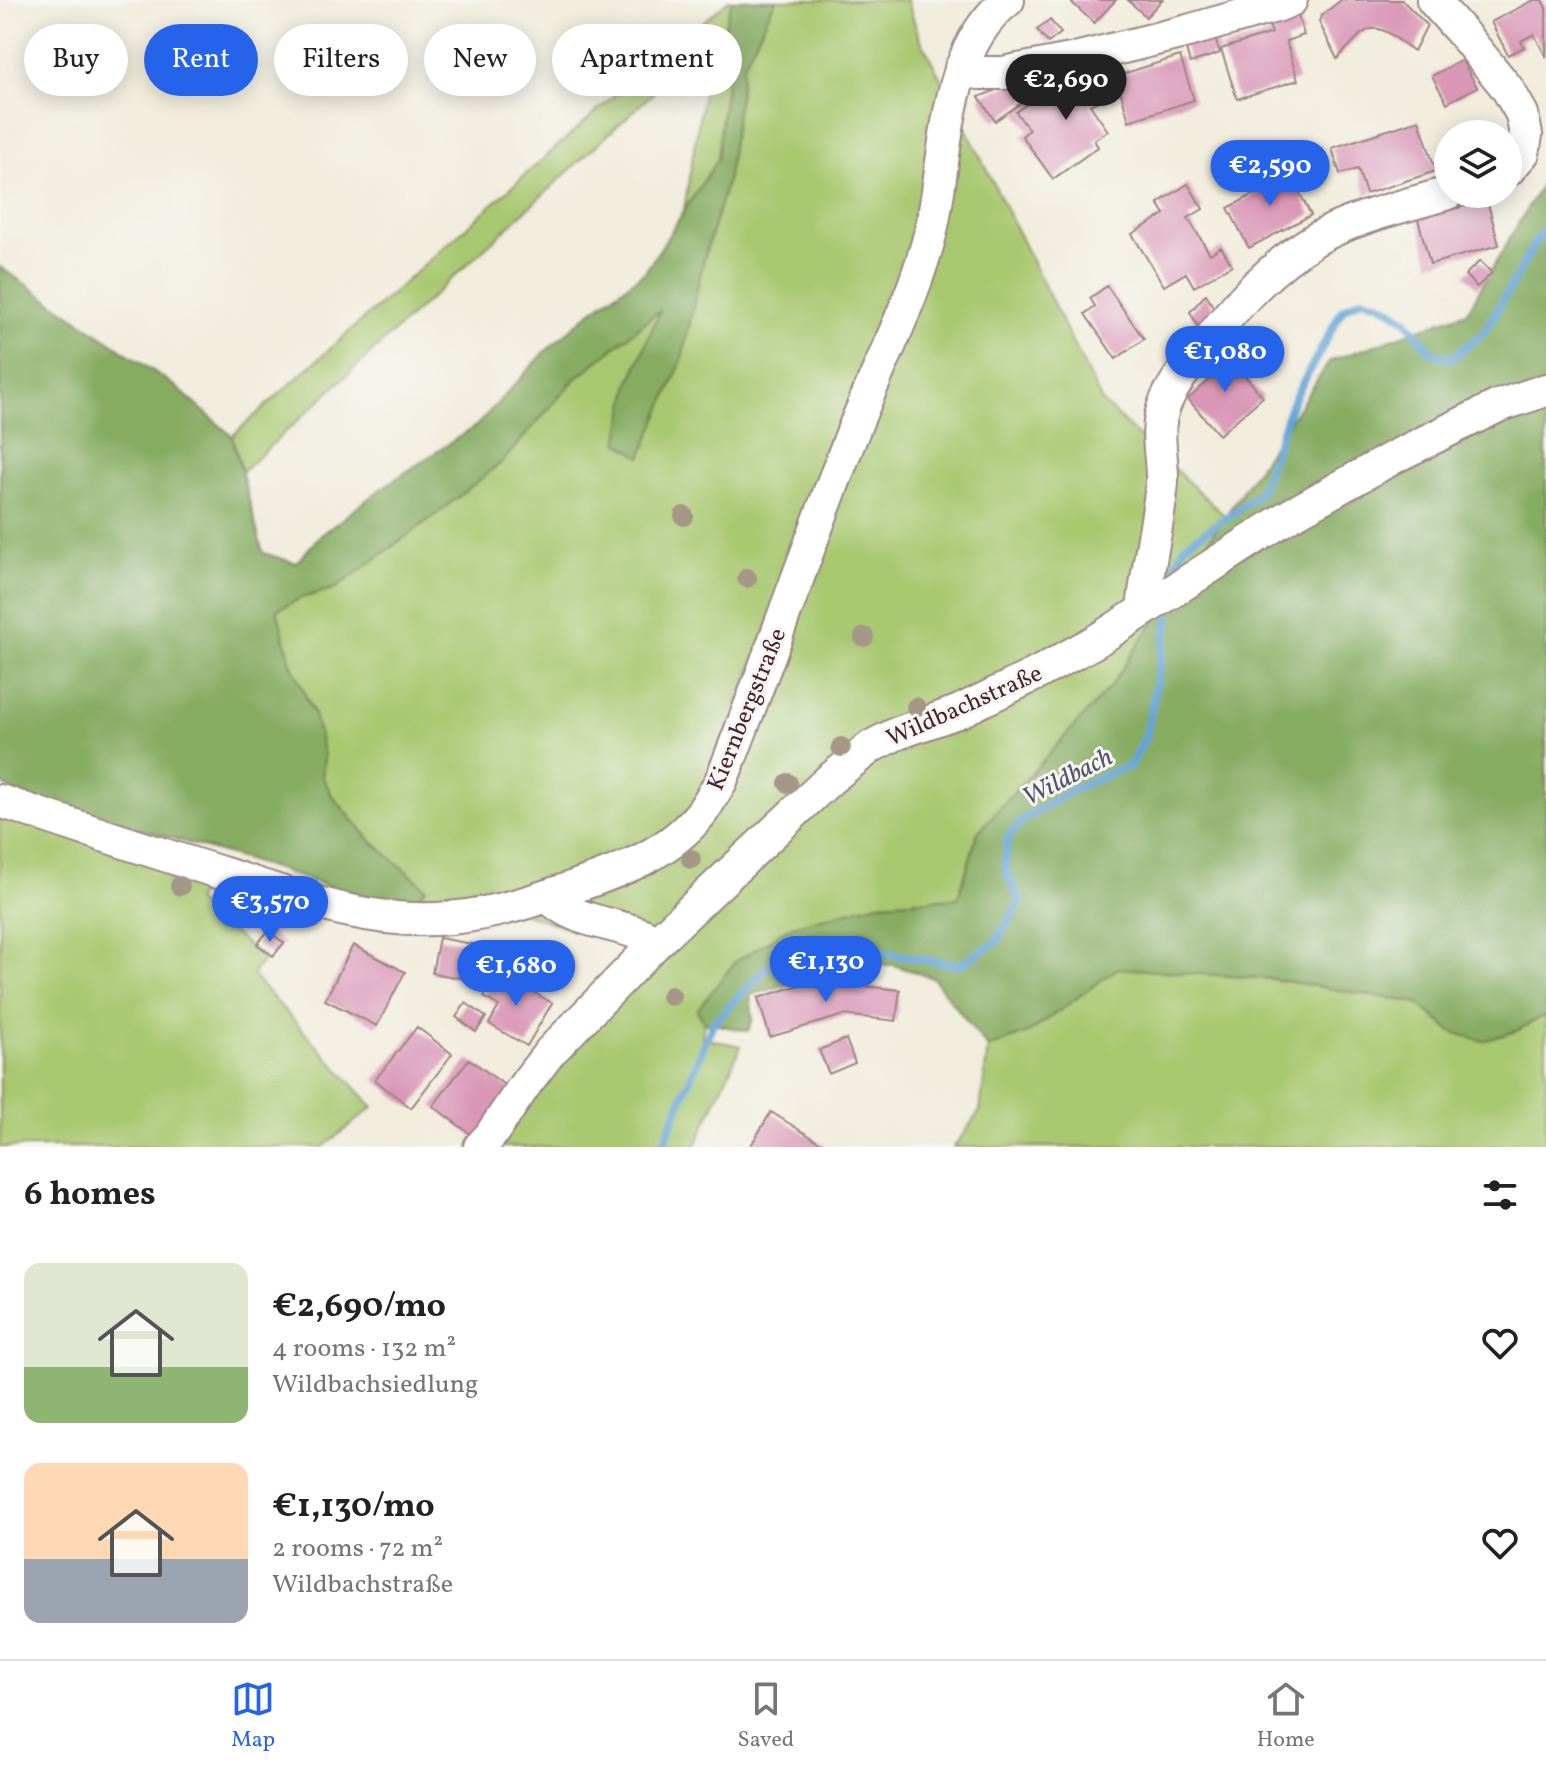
<!DOCTYPE html>
<html lang="en">
<head>
<meta charset="utf-8">
<style>
  :root { --surface:#fff; --page:#f2f2f2; --text:#222; --muted:#767676; --line:#e0e0e0; --accent:#2563eb }
  body { margin:0; font-family:Vollkorn,serif; background:var(--page); color:var(--text); height:100vh; display:flex; flex-direction:column; font-size:30px; white-space:nowrap }
  * { box-sizing:border-box; margin:0 }
  p { font-size:26px; color:var(--muted) }
  .icon { flex:none; width:44px; height:44px; fill:none; stroke:currentColor; stroke-width:2; stroke-linecap:round; stroke-linejoin:round }
  .map { position:relative; height:1147px; overflow:hidden }
  .side { display:flex; flex-direction:column; background:var(--surface); flex:1 }
  .side>* { flex:none }
  .banner { position:absolute; left:24px; top:24px; width:800px; height:72px; display:flex; gap:16px }
  .buttons { position:absolute; left:1434px; top:120px; display:grid; gap:16px }
  .buttons a { display:grid; place-items:center; width:88px; height:88px; border-radius:50%; background:var(--surface); box-shadow:0 4px 20px #0003; font-size:40px }
  .price { position:absolute; translate:-50% -68px; padding:0 18px; border-radius:28px; background:var(--accent); color:#fff; font-size:26px; line-height:52px; filter:drop-shadow(0 2px 4px #0008) }
  .price::after { content:''; position:absolute; left:50%; top:48px; width:24px; height:18px; margin-left:-12px; background:inherit; clip-path:polygon(0 0,100% 0,50% 100%) }
  .price.selected { background:#222; color:#fff }
  ul { padding:0; list-style:none }
  li { display:flex; align-items:center; gap:24px; height:200px; padding:0 24px }
  li span { display:grid; place-items:center; flex:none; width:224px; height:160px; border-radius:16px; color:#555 }
  li>.icon { margin-inline-start:auto }
  span .icon { width:96px; height:96px; fill:#fffc; stroke-width:1 }
  li b { font-size:34px }
  h2 { display:flex; justify-content:space-between; align-items:center; height:96px; padding:0 24px; font-size:34px }
  .tag { padding:0 28px; border-radius:36px; background:var(--surface); box-shadow:0 4px 20px #0003; font-size:28px; line-height:72px }
  .tag.selected { background:var(--accent); color:#fff }
  .tabs { display:flex; justify-content:space-around; align-items:center; height:112px; border-top:2px solid var(--line); background:var(--surface); font-size:22px; color:var(--muted) }
  .tabs a { display:grid; justify-items:center; gap:4px }
  .tabs .selected { color:var(--accent) }
  .map>svg:first-child { display:block }
</style>
</head>
<body>
<div class="map">
<svg width="1546" height="1147" viewBox="0 0 1546 1147">
  <rect width="100%" height="100%" fill="#f6f6f2"/>
  <filter id="ink" filterUnits="userSpaceOnUse"><feTurbulence type="fractalNoise" baseFrequency=".0125" numOctaves="2"/><feDisplacementMap in="SourceGraphic" scale="16" xChannelSelector="R" yChannelSelector="G"/><feConvolveMatrix kernelMatrix="1 2 1 2 8 2 1 2 1" color-interpolation-filters="sRGB"/></filter>
  <filter id="wash" filterUnits="userSpaceOnUse"><feTurbulence type="fractalNoise" baseFrequency=".006" numOctaves="4" result="noise"/><feDisplacementMap in="SourceGraphic" scale="32" xChannelSelector="R" yChannelSelector="G"/><feGaussianBlur stdDeviation="1.8" result="paint"/><feColorMatrix in="noise" values="0 0 0 0 0 0 0 0 0 0 0 0 0 0 0 0 0 1.4 0 .05"/><feComposite in="paint" operator="in"/></filter>
  <g filter="url(#wash)">
    <rect width="100%" height="100%" fill="#f1ecdb"/>
    <path fill="#a8c870" stroke="#79744e" stroke-width="2" d="M729 0H732L722 35 727 73 717 161 684 210 705 83 696 68 678 70 242 472 232 436 614 96Z
      M776 0H907L919 36 946 89 919 224 896 295 703 793 664 837 509 894 452 903 415 902 426 888 370 840 332 796 322 776 324 756 314 714 291 663 277 610 301 598 336 588 502 462 574 380 662 308 630 382 681 363 703 262 728 177 743 66Z
      M961 118 1102 402 1225 516 1110 687 978 832 958 898 878 903 697 1010 704 1022 702 1038 741 1046 695 1147H491L547 1069 656 955 525 914 693 832Z
      M0 813 209 881 195 901 264 959 252 975 373 1107 323 1147H0Z
      M1118 968 1273 979 1418 1003 1452 1032 1516 1031 1546 1015V1147H954L980 1111 988 1048 1030 1032Z"/>
    <path fill="#86ac62" stroke="#686646" stroke-width="2" d="M732 0H776L743 66 728 177 703 262 681 363 641 457 618 442 630 382 660 310 574 380 502 462 442 510 336 588 301 598 277 610 291 663 314 714 324 756 322 776 332 796 370 840 426 888 415 902 377 899 332 888 277 869 103 818 57 808 11 790 0 782V267L175 386 232 436 263 553 296 563 319 537 382 488 477 425 546 351 588 314 645 272 717 160 727 73 722 35Z
      M1546 176V1015L1516 1031 1484 1041 1452 1032 1418 1003 1273 979 1118 968 1030 1032 988 1048 933 978 894 965H857L750 995 753 1019 748 1031 704 1022 697 1010 735 962 792 926 878 903 958 898 978 832 1110 687 1330 361 1467 312Z"/>
    <g fill="none" stroke-linecap="round" stroke-linejoin="round">
      <path stroke="#65a4d8" stroke-width="8" d="M1170 580 1185 545 1245 505 1260 492 1291 405 1342 310 1362 299 1381 304 1405 319 1431 352 1450 359 1484 333 1546 225
        M662 1147 713 1023 767 967 882 953 960 965 996 942 1020 902 1005 868 1007 839 1023 820 1076 788 1131 765 1146 736 1169 618"/>
    </g>
    <g id="blocks">
      <path fill="#d996b6" d="M1069 0H1116L1094 23Z
        M1128 0H1162L1146 17Z
        M1341 0H1402L1427 25 1414 51 1387 32 1379 29H1370L1361 34 1337 59 1319 22 1321 16Z
        M1534 0H1542L1546 8V57L1534 34 1521 41 1524 47 1508 55 1491 22Z
        M1297 13 1304 35 1286 41 1298 80 1237 99 1221 49 1272 33 1268 23Z
        M1050 20 1061 33 1048 43 1037 30Z
        M1213 33 1220 53 1190 63 1184 43Z
        M1180 56 1194 100 1129 121 1116 76Z
        M1462 60 1477 87 1447 103 1432 76Z
        M1101 68 1114 93 1090 105 1108 131 1094 140 1098 147 1053 179 1022 136 1029 130 1016 112 1053 85 1057 90Z
        M1015 82 1027 99 995 121 979 97Z
        M1419 120 1436 171 1366 194 1358 169 1340 174 1332 148Z
        M1285 164 1311 215 1249 248 1228 208 1268 187 1263 176Z
        M1188 184 1203 209 1188 218 1210 254 1221 247 1232 265 1194 287 1186 273 1164 286 1132 234 1165 214 1158 203Z
        M1487 200 1499 245 1430 264 1418 219Z
        M1480 261 1492 273 1477 287 1465 275Z
        M1107 286 1144 339 1116 359 1085 314 1095 306 1090 298Z
        M1206 294 1217 314 1201 332 1190 312Z
        M1228 347 1238 359 1234 363 1263 397 1219 435 1188 399 1217 373 1209 363Z
        M268 931 284 943 273 956 257 944Z
        M439 938 472 944 466 979 432 973Z
        M353 945 405 972 377 1026 325 1000Z
        M498 971 552 1003 527 1046 489 1024 499 1006 484 997Z
        M840 973 844 984 900 990 896 1021 844 1015 770 1037 758 998Z
        M466 1003 486 1017 476 1032 456 1017Z
        M417 1027 452 1054 411 1108 375 1080Z
        M846 1039 855 1063 829 1074 819 1050Z
        M469 1059 514 1092 478 1140 433 1106Z
        M771 1112 827 1147H750Z"/>
    </g>
  </g>
  <g filter="url(#ink)">
    <use href="#blocks" fill-opacity="0" stroke="#9e8683" stroke-width="2"/>
    <g fill="none" stroke-linecap="round" stroke-linejoin="round">
      <defs>
        <path id="minor" d="M1433 0 1464 35 1507 88 1522 114 1526 135 1523 153 1508 170
          M961 68 979 73H1003L1071 60 1188 31 1279 5 1291 0
          M1143 610C1147 567 1158 526 1162 483 1163 461 1156 438 1161 416 1167 389 1189 365 1206 344 1237 303 1271 266 1316 239 1354 217 1405 206 1448 193
          M0 801C75 826 150 851 225 874 296 897 374 926 450 918 494 914 537 900 579 885 625 869 671 852 702 812 709 802 715 791 721 781 768 664 808 545 854 429 880 363 914 299 931 231 948 156 942 51 1008 0
          M548 896C576 926 623 921 657 942
          M480 1147 490 1136 527 1082 550 1052 657 942 829 780 872 746 898 733 960 711 1038 673 1096 641 1287 517 1396 456 1498 406 1546 390"/>
      </defs>
      <use href="#minor" stroke="#9e8683" stroke-width="36"/>
      <use href="#minor" stroke="#fff" stroke-width="32"/>
    </g>
    <g fill="#a59786">
      <circle cx="684" cy="516" r="10"/>
      <circle cx="747" cy="578" r="10"/>
      <circle cx="864" cy="637" r="10"/>
      <circle cx="916" cy="707" r="10"/>
      <circle cx="841" cy="747" r="10"/>
      <circle cx="788" cy="783" r="10"/>
      <circle cx="691" cy="859" r="10"/>
      <circle cx="180" cy="886" r="10"/>
      <circle cx="671" cy="996" r="10"/>
    </g>
  </g>
  <g text-anchor="middle" stroke-width="6" stroke-linejoin="round" paint-order="stroke">
    <g font-size="24" fill="#4a1f2b" stroke="#f6f6f2">
      <text transform="translate(964 705) rotate(-24)" y="8">Wildbachstraße</text>
      <text transform="translate(746 709) rotate(-68)" y="8">Kiernbergstraße</text>
    </g>
    <g font-size="26" font-style="italic" fill="#555470" stroke="#f6f6f2">
      <text transform="translate(1067 776) rotate(-27)" y="9">Wildbach</text>
    </g>
  </g>
</svg>
<div class="buttons">
<a><svg class="icon" aria-label="layers" viewBox="0 0 24 24"><path d="M12 4l9 5-9 5-9-5zM3 14l9 5 9-5"/></svg></a>
</div>
<b class="price selected" style="left:1066px;top:122px">€2,690</b>
<b class="price" style="left:1270px;top:208px">€2,590</b>
<b class="price" style="left:1225px;top:394px">€1,080</b>
<b class="price" style="left:270px;top:944px">€3,570</b>
<b class="price" style="left:826px;top:1004px">€1,130</b>
<b class="price" style="left:516px;top:1008px">€1,680</b>
<div class="banner">
<a class="tag">Buy</a>
<a class="tag selected">Rent</a>
<a class="tag">Filters</a>
<a class="tag">New</a>
<a class="tag">Apartment</a>
</div>
</div>
<section class="side">
<h2>6 homes<svg class="icon" aria-label="filters" viewBox="0 0 24 24"><path d="M4 7h16M4 17h16"/><circle cx="9" cy="7" r="2"/><circle cx="15" cy="17" r="2"/></svg></h2>
<ul>
<li><span style="background:linear-gradient(#dfe7d0 65%,#8fb573 0)"><svg class="icon" aria-label="home" viewBox="0 0 24 24"><path d="M3 11l9-7 9 7M6 9v11h12V9"/></svg></span><div><b>€2,690/mo</b><p>4 rooms · 132 m²</p><p>Wildbachsiedlung</p></div><svg class="icon" aria-label="heart" viewBox="0 0 24 24"><path d="M12 20l-8-8c-3-5 5-10 8-4 3-6 11-1 8 4z"/></svg></li>
<li><span style="background:linear-gradient(#ffd9b3 60%,#9aa5b1 0)"><svg class="icon" aria-label="home" viewBox="0 0 24 24"><path d="M3 11l9-7 9 7M6 9v11h12V9"/></svg></span><div><b>€1,130/mo</b><p>2 rooms · 72 m²</p><p>Wildbachstraße</p></div><svg class="icon" aria-label="heart" viewBox="0 0 24 24"><path d="M12 20l-8-8c-3-5 5-10 8-4 3-6 11-1 8 4z"/></svg></li>
</ul>
</section>
<nav class="tabs">
<a class="selected"><svg class="icon" aria-label="map" viewBox="0 0 24 24"><path d="M3 6l6-2 6 2 6-2v14l-6 2-6-2-6 2zM9 4v14M15 6v14"/></svg>Map</a>
<a><svg class="icon" aria-label="saved" viewBox="0 0 24 24"><path d="M7 4h10v16l-5-4-5 4z"/></svg>Saved</a>
<a><svg class="icon" aria-label="home" viewBox="0 0 24 24"><path d="M3 11l9-7 9 7M6 9v11h12V9"/></svg>Home</a>
</nav>
</body>
</html>
